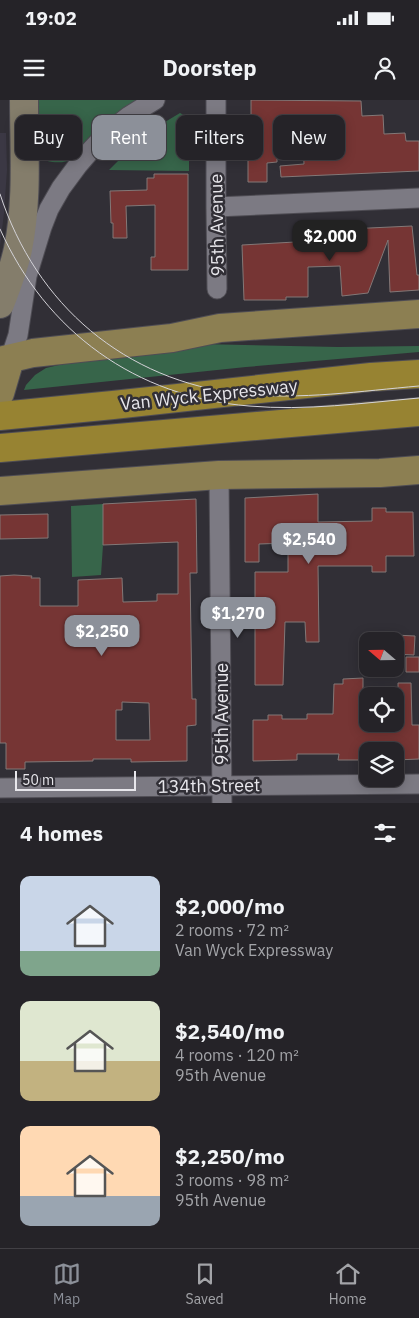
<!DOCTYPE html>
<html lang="en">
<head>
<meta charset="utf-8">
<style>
  :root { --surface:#252328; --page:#2d2b30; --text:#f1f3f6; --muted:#a3a4a8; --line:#424045; --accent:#8c9099 }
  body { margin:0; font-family:"IBM Plex Sans",sans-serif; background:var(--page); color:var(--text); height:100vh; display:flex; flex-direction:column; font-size:19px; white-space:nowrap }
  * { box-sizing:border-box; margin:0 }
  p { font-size:16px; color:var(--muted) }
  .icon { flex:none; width:28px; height:28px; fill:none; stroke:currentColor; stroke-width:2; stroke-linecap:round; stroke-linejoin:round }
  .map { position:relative; height:703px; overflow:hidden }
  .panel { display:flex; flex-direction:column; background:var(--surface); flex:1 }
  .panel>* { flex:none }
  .banner { position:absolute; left:15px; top:15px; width:390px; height:45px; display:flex; gap:10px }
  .needle { width:32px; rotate:290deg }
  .controls { position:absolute; left:359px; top:532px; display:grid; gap:10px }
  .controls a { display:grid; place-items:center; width:45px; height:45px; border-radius:10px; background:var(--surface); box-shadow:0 2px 12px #0003,0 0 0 1px var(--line); font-size:25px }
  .scale { position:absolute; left:15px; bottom:12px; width:121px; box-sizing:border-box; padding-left:5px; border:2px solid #e8e7ec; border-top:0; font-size:14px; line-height:18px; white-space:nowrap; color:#e8e7ec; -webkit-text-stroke:4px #312f36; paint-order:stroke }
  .price { position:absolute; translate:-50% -42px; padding:0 11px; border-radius:10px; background:var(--accent); color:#fff; font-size:16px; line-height:32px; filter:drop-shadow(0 1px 2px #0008) }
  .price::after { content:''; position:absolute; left:50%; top:30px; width:15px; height:11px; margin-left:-8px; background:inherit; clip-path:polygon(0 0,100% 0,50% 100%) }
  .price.selected { background:#222; color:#fff }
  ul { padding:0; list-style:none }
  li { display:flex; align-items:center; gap:15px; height:125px; padding:0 20px }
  li span { display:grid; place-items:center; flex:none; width:140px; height:100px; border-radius:10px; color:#555 }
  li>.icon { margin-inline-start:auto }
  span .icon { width:60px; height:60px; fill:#fffc; stroke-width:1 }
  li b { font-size:21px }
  h2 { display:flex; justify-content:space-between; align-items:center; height:60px; padding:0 20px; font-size:21px }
  .tag { padding:0 18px; border-radius:10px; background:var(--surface); box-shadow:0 2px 12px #0003,0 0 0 1px var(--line); font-size:18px; line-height:45px }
  .tag.selected { background:var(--accent); color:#fff }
  .status { display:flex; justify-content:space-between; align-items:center; height:35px; padding:0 25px; background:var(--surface); direction:ltr }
  .status svg { height:14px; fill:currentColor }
  header { display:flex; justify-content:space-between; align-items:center; height:65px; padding:0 20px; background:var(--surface); font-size:22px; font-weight:700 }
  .tab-bar { display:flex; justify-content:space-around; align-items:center; height:70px; border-top:1px solid var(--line); background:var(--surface); font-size:14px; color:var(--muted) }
  .tab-bar a { display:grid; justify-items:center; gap:2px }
  .tab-bar .selected { color:var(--accent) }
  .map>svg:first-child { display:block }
</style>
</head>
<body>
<div class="status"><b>19:02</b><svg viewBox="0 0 49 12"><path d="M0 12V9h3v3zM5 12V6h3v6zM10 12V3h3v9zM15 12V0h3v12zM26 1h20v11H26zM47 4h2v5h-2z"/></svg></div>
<header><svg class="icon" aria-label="menu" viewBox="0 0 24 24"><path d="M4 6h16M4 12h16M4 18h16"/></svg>Doorstep<svg class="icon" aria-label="person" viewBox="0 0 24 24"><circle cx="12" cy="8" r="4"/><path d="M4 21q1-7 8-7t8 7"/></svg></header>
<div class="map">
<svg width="419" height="703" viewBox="0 0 419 703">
  <rect width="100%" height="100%" fill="#312f36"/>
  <path fill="#3b3844" d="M0 33H6L7 70 4 113 0 146Z"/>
  <path fill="#37654a" d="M33 0H142L74 59C59 65 49 62 34 57Z
    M180 13 189 18V71L109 70 131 48 155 28Z
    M200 244 338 247 419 246V252L246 267 24 290 26 285 35 275 46 268 89 258Z
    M103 404V445L101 475 72 477 71 406Z"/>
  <path fill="#763534" stroke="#837877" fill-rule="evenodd" d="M251 0 361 1 362 16 383 15 384 34 405 33 406 41H419V71L281 77 280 66 304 64 303 39H277V62L267 63V82H248V39H246V24H251Z
    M154 74H188V170H151V157H155V105L126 106 127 138H113V123H111L110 91 147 90V78H154Z
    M412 126 417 175H419V190L390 192 388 140 368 193 342 196 340 166 308 167V197H286V200H244L242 145 295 142 294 132 331 130 348 128V129Z
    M318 394V422L372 421V408H386V412H413L414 456H386V472H372V466H318L319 542H306L305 522H285L283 585H255V472H288V443L259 444V462H245V398Z
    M196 399 197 473H190L192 599H196V625L187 626V661L131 662V659H93V661L25 662V669H6V643H0V476L14 475 32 476 31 478H40V506H78V480L122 478 123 502 157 501V494H178V442L103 445V404ZM122 602 149 603 150 640H116V610H122Z
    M48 414V438L0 439V415Z
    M395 535 415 536 414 555 395 554Z
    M406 557H419V572H406Z
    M363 578V595H368V624H395V592L398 593V583H411L412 625H419V659L395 660V651H368V660H338L339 654H297V660L253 661V620H268V615H282V619H307V614H333L334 584H343V579Z"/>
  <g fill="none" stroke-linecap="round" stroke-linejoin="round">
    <defs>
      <path id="street" d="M216 0V107L217 189
        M216 107 419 98
        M10 259 18 235 27 176 42 127 49 109 61 88 78 65 91 50 105 35 129 16 155 0
        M219 375 222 703
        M0 688 419 684"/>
      <path id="secondary" d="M0 204C7 186 14 168 18 149 28 100 24 49 24 0"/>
      <path id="primary" d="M0 261 33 253 172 238 220 228 419 214
        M0 293 10 259
        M0 391 219 375 380 373 419 370"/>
      <path id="highway" d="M0 316 113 305 371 277 419 274
        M0 348 419 312"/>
    </defs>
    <use href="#street" stroke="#4f4d54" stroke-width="21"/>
    <use href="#secondary" stroke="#4f4d54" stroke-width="30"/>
    <use href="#primary" stroke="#4f4d54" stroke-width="30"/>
    <use href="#highway" stroke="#4f4d54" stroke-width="30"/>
    <use href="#street" stroke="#7c7a83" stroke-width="19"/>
    <use href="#secondary" stroke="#847d6b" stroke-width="28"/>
    <use href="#primary" stroke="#8c7f52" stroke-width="28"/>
    <use href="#highway" stroke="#978332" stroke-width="28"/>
    <path stroke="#d4d3d8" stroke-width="1" d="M0 94C36 205 125 281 242 294 301 300 361 291 419 286
      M0 129C46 232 136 297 249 306 306 311 363 303 419 298"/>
  </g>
  <g text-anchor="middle" stroke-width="5" stroke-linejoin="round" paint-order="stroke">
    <g font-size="18" fill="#e8e7ec" stroke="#312f36">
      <text transform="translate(217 125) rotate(-91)" y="6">95th Avenue</text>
      <text transform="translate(209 295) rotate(-6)" y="6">Van Wyck Expressway</text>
      <text transform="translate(222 614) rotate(-90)" y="6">95th Avenue</text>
      <text transform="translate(209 686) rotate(-1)" y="6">134th Street</text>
    </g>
  </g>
</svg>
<div class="controls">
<a><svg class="needle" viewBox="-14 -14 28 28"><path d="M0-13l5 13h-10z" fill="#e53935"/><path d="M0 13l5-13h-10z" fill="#a3a4a8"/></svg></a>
<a><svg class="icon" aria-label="locate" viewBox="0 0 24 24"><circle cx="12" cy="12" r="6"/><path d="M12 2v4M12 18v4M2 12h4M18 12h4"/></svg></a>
<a><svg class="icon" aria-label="layers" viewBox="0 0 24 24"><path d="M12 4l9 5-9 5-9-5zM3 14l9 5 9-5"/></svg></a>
</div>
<div class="scale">50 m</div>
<b class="price selected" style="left:330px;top:162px">$2,000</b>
<b class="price" style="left:309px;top:465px">$2,540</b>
<b class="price" style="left:238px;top:539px">$1,270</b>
<b class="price" style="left:102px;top:557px">$2,250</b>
<div class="banner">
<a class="tag">Buy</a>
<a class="tag selected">Rent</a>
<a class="tag">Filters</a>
<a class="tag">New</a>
</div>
</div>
<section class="panel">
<h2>4 homes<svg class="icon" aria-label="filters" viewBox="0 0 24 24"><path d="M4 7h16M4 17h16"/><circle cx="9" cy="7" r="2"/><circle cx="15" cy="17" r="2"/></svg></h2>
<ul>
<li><span style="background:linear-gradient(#c9d6e8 75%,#7fa58c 0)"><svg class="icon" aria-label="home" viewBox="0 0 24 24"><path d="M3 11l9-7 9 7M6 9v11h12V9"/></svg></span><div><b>$2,000/mo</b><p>2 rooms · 72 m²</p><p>Van Wyck Expressway</p></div></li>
<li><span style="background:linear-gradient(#dfe7d0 60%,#c2b280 0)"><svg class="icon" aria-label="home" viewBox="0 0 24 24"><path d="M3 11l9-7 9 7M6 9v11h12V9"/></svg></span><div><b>$2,540/mo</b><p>4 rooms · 120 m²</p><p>95th Avenue</p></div></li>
<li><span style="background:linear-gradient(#ffd9b3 70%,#9aa5b1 0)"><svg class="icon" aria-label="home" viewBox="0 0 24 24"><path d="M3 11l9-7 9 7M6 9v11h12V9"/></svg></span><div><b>$2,250/mo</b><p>3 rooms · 98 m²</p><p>95th Avenue</p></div></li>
</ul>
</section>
<nav class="tab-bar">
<a class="selected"><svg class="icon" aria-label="map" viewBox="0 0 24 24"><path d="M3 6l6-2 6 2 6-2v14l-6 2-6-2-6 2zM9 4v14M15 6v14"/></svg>Map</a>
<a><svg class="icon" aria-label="saved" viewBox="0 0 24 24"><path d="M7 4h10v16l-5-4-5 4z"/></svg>Saved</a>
<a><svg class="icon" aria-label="home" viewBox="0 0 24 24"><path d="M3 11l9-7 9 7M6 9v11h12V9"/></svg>Home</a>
</nav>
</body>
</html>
